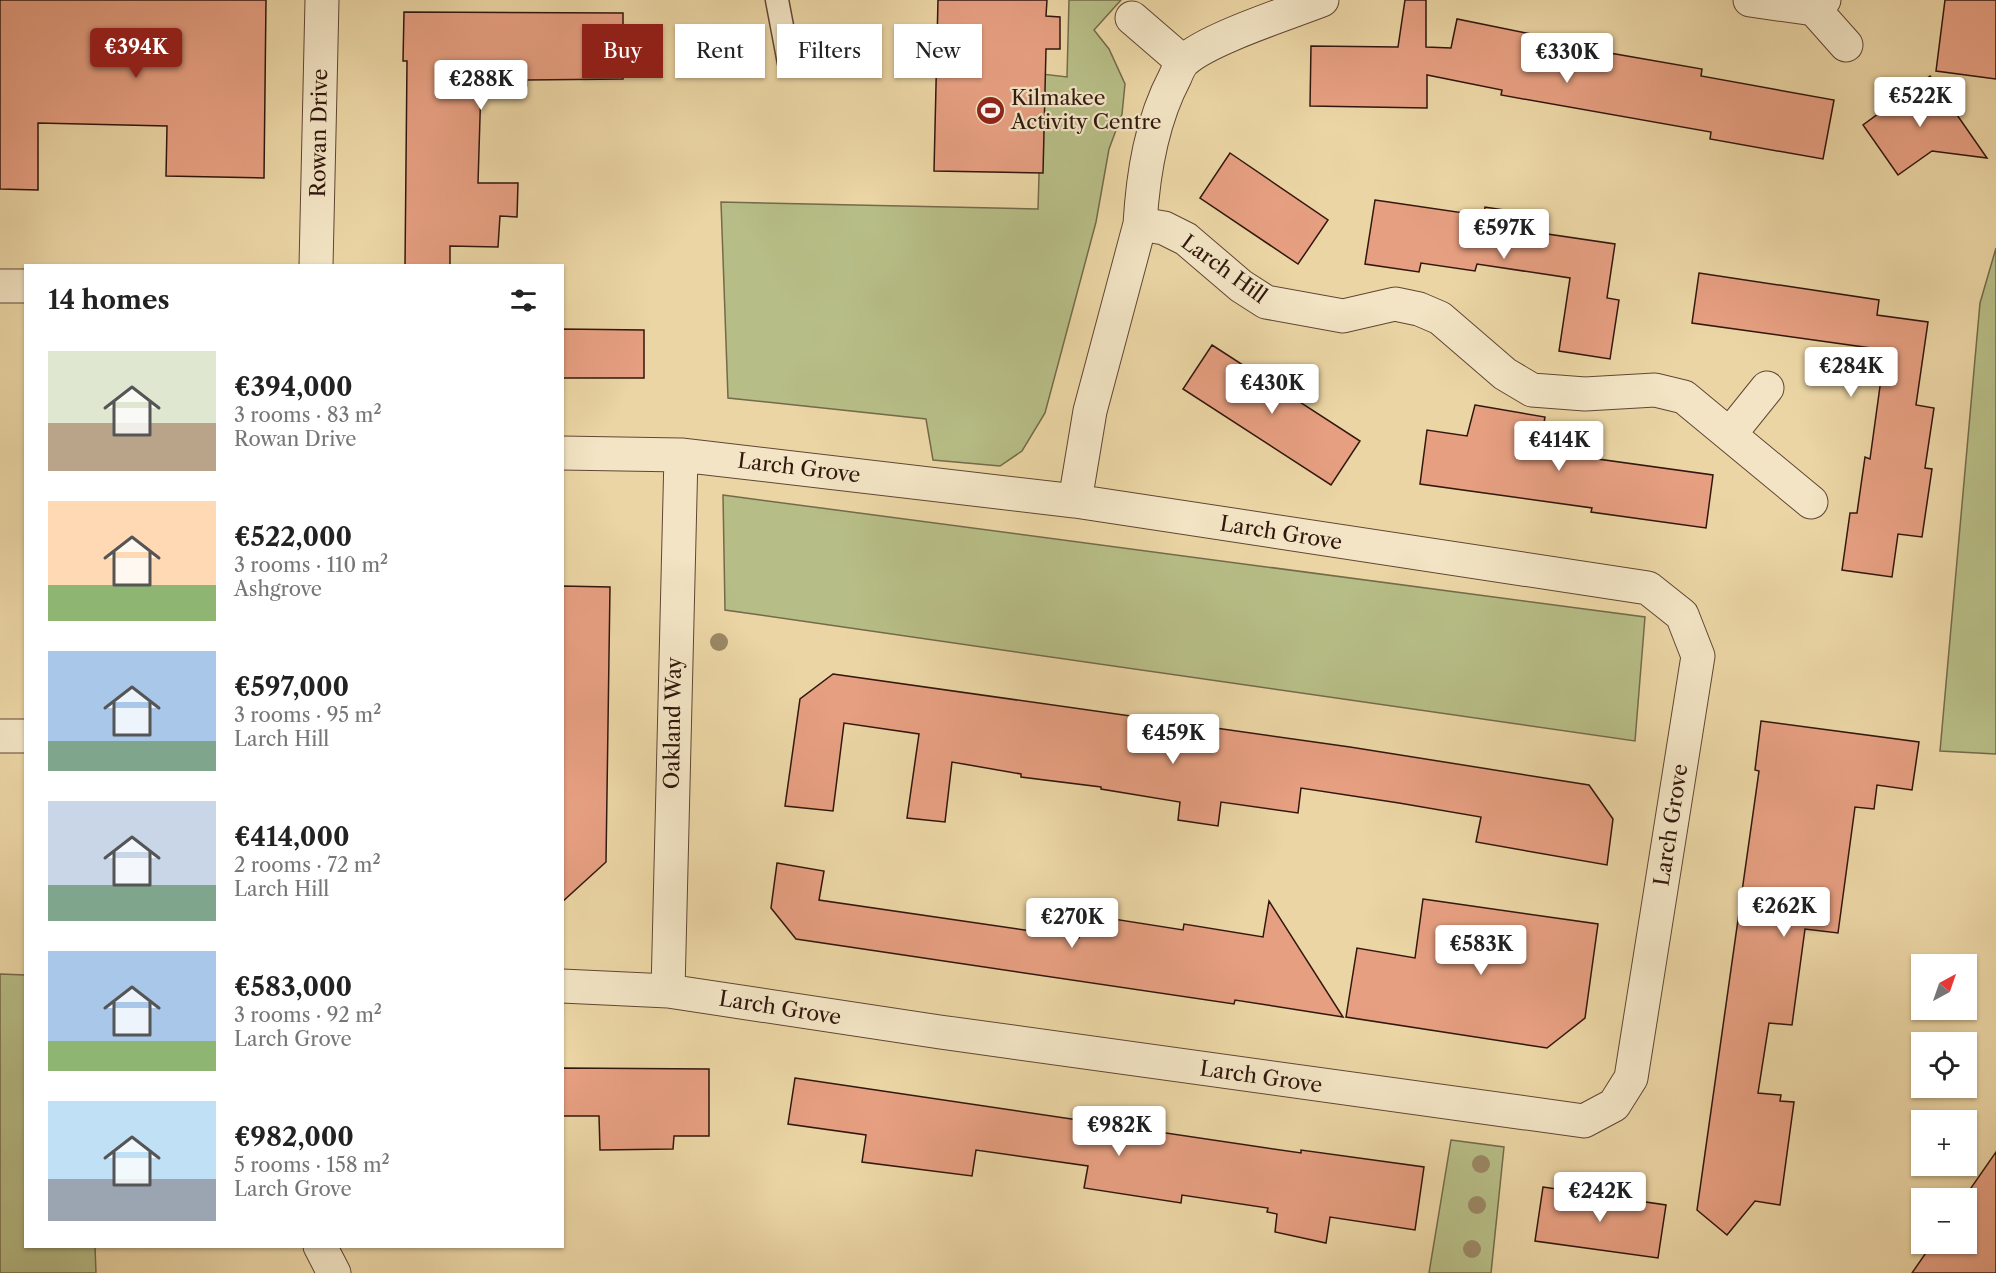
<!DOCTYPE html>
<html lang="en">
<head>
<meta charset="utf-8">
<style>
  :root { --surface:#fff; --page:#f6f6f6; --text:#222; --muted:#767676; --accent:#8f2418 }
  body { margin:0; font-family:"Libre Caslon Text",serif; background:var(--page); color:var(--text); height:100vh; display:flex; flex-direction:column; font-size:22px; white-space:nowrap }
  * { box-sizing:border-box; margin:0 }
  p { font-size:20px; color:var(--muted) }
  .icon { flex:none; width:33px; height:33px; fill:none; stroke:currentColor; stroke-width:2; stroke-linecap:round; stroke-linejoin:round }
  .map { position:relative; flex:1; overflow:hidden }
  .drawer { position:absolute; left:24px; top:264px; width:540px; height:984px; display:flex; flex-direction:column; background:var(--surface); border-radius:0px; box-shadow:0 2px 4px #0004 }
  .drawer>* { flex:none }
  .top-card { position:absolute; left:582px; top:24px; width:570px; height:54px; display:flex; gap:12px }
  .needle { width:39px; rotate:40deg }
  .fabs { position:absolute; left:1911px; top:954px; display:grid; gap:12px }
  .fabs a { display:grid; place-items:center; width:66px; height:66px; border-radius:0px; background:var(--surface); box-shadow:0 2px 4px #0004; font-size:30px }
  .price { position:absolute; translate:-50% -51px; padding:0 14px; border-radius:6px; background:#fff; color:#222; font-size:20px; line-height:39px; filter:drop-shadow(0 2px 3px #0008) }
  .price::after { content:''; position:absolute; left:50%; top:36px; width:18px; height:14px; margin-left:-9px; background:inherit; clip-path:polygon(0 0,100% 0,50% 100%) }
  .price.on { background:var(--accent); color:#fff }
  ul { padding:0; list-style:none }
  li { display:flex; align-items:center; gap:18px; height:150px; padding:0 24px }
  li span { display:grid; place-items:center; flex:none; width:168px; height:120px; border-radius:0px; color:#555 }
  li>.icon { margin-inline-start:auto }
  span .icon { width:72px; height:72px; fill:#fffc; stroke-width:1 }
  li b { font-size:26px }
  h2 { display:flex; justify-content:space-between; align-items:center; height:72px; padding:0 24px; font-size:26px }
  .tag { padding:0 21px; border-radius:0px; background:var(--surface); box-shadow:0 2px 4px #0004; font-size:21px; line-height:54px }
  .tag.on { background:var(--accent); color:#fff }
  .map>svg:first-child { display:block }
</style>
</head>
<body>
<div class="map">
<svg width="1996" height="1273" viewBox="0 0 1996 1273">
  <rect width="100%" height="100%" fill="#ebd5a4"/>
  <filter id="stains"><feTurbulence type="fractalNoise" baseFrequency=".00333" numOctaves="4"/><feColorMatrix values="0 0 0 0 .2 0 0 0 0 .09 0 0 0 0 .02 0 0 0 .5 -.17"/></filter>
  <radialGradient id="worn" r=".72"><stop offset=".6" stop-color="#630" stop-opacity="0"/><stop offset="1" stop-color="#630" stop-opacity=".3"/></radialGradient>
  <path fill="#b7bd86" stroke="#746a4a" stroke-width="1.5" d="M1069 0H1121L1094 30 1109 49 1125 84 1122 114 1109 149 1096 222 1045 413 1022 451 1000 466 933 460 926 419 728 398 721 202 1038 209 1042 74 1067 77Z
    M1996 248V754L1940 751 1980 303Z
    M723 495 1645 617 1635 741 725 610Z
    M0 974 25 975 26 1246 95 1247 96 1273H0Z
    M1451 1140 1504 1147 1491 1273H1429Z"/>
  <path fill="#e69f81" stroke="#31170e" stroke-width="1.5" d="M0 0H266L264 178 166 176 167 126 38 123V190L0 189Z
    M938 0H1047L1046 16 1060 17V49H1046L1043 173 934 171Z
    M1405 0H1426V47L1451 48 1457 19 1570 42V46L1702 69 1701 76 1834 100 1823 159 1710 139 1711 132 1501 95 1502 90 1427 75V108L1310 106 1311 46 1398 47Z
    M1945 0H1996V79L1936 71Z
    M404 12 623 13V79L527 80V86L481 85 478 183H518L517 217 500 216 498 247 450 246V266H405L407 61H403Z
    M1930 76 1987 158 1932 151 1898 175 1863 125Z
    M1230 153 1328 220 1298 264 1200 198Z
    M1375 200 1484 216 1485 207 1544 216 1541 233 1615 244 1607 298 1619 300 1610 359 1559 351 1570 278 1477 264 1475 271 1421 263 1419 272 1365 264Z
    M1699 273 1879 300 1877 315 1928 322 1916 405 1934 408 1925 468 1932 469 1922 537 1898 534 1892 577 1842 570 1850 513H1857L1865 457 1870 459 1885 350 1692 323Z
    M562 329 644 330V378H562Z
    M1212 345 1360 441 1331 485 1183 389Z
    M1475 405 1545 417 1540 446 1599 455 1598 459 1713 475 1706 528 1591 512 1592 508 1420 484 1427 430 1467 436Z
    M562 586 610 587 606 862 562 902Z
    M833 674 1350 747 1589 785 1613 819 1607 865 1476 842 1481 817 1399 803 1301 788 1298 813 1221 802 1218 826 1178 820 1180 802 1101 789V787L1021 777V774L952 762 945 822 907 818 919 734 844 723 833 811 785 806 800 699Z
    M1761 721 1919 742 1912 790 1877 785 1874 809 1855 807 1838 933 1805 929 1792 1025 1769 1023 1758 1093 1781 1095 1780 1101 1794 1102 1780 1205 1755 1201 1727 1235 1697 1210 1759 771 1755 770Z
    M777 863 824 871 819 900 1079 938 1082 914 1183 930 1184 924 1263 937 1269 901 1343 1017 1235 1000 1234 1004 796 939 771 908Z
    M1423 899 1598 924 1585 1018 1547 1048 1346 1017 1357 948 1415 958Z
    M562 1068 709 1069V1136H674L673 1149 600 1150 599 1116H562Z
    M795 1078 1301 1153V1150L1424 1167 1415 1230 1330 1217 1326 1243 1275 1232 1277 1214 1267 1212 1268 1208 1182 1195 1181 1203 1084 1188 1088 1166 976 1150 972 1176 862 1162 866 1135 788 1124Z
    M1996 1152V1273H1912L1932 1244H1966V1198H1964Z
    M1543 1187 1666 1205 1658 1258 1535 1241Z"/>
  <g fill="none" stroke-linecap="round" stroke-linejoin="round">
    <defs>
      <path id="service" d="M777 0 789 63"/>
      <path id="minor" d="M1750 0 1814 9 1824 0
        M1814 9 1846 45
        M1132 18 1183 62
        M1140 224 1164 228 1186 239 1241 286 1266 302 1343 316 1395 304 1419 309 1440 318 1505 374 1532 390 1585 394 1655 390 1684 397 1811 502
        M316 266 322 0
        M0 286H26
        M1730 434 1767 388
        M562 453 681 455 1075 501 1648 588 1682 615 1698 656 1631 1078 1614 1105 1584 1121 940 1032 668 991 562 986
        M1075 501 1090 411 1140 224C1143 174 1151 122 1175 77 1177 72 1180 65 1184 61 1207 39 1289 13 1322 0
        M0 736H26
        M668 991 681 455
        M320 1246 334 1273"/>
    </defs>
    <use href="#service" stroke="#604634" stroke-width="25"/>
    <use href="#minor" stroke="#604634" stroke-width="35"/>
    <use href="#service" stroke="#f2e4c4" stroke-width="22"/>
    <use href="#minor" stroke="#f2e4c4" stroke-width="33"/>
  </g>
  <g fill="#9b8865">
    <circle cx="719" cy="642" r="9"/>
    <circle cx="1481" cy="1164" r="9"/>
    <circle cx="1477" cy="1205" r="9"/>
    <circle cx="1472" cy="1249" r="9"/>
  </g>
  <defs>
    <symbol id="stadium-disc" viewBox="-11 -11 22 22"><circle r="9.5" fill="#8f2418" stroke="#f2e4c4"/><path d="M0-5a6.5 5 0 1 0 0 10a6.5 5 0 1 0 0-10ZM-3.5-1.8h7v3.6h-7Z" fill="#fff"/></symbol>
  </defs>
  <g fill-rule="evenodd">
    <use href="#stadium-disc" x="974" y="94" width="33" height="33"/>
  </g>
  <g text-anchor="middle" stroke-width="4.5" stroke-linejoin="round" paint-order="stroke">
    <g font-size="21" fill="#31170e" stroke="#f2e4c4" text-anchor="start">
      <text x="1011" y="105">Kilmakee<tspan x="1011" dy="24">Activity Centre</tspan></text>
    </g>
    <g font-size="21" fill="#31170e" stroke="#f2e4c4">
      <text transform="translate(319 133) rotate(-89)" y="7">Rowan Drive</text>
      <text transform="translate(1224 269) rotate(36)" y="7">Larch Hill</text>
      <text transform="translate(799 468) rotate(7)" y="7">Larch Grove</text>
      <text transform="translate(1281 533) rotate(9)" y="7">Larch Grove</text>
      <text transform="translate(673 723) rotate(-89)" y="7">Oakland Way</text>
      <text transform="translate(1671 825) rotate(-81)" y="7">Larch Grove</text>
      <text transform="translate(780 1008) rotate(9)" y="7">Larch Grove</text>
      <text transform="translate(1261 1077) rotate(8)" y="7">Larch Grove</text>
    </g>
  </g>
  <rect width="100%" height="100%" filter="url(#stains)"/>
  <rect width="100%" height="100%" fill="url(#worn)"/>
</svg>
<div class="fabs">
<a><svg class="needle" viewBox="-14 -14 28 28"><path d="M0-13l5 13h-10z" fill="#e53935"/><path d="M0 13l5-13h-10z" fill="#767676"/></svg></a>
<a><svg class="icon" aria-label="locate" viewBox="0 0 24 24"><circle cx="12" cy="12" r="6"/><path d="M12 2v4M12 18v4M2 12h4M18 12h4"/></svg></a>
<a>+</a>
<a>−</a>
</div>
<b class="price on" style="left:136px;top:79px">€394K</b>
<b class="price" style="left:1567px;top:84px">€330K</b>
<b class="price" style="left:481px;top:111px">€288K</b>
<b class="price" style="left:1920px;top:128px">€522K</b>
<b class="price" style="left:1504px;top:260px">€597K</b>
<b class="price" style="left:1851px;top:398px">€284K</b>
<b class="price" style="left:1272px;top:415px">€430K</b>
<b class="price" style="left:1559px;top:472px">€414K</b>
<b class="price" style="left:1173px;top:765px">€459K</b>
<b class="price" style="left:1784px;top:938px">€262K</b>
<b class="price" style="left:1072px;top:949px">€270K</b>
<b class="price" style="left:1481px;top:976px">€583K</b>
<b class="price" style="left:1119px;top:1157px">€982K</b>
<b class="price" style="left:1600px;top:1223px">€242K</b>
<div class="top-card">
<a class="tag on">Buy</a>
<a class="tag">Rent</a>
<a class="tag">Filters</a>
<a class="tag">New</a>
</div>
<section class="drawer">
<h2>14 homes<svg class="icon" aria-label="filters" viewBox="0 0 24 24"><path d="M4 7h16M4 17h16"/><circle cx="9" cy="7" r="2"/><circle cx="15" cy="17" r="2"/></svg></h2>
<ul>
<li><span style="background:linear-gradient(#dfe7d0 60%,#b9a48a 0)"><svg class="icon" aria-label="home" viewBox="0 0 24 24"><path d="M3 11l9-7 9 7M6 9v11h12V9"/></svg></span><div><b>€394,000</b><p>3 rooms · 83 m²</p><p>Rowan Drive</p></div></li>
<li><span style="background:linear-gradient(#ffd9b3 70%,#8fb573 0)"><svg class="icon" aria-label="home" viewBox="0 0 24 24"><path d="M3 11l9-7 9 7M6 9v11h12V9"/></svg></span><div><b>€522,000</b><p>3 rooms · 110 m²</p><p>Ashgrove</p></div></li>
<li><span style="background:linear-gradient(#a9c7e8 75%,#7fa58c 0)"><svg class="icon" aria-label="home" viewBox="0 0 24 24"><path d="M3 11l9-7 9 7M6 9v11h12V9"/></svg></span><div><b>€597,000</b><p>3 rooms · 95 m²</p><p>Larch Hill</p></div></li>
<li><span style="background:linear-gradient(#c9d6e8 70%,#7fa58c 0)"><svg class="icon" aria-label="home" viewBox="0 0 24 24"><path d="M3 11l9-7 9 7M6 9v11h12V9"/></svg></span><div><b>€414,000</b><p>2 rooms · 72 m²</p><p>Larch Hill</p></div></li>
<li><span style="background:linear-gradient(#a9c7e8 75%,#8fb573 0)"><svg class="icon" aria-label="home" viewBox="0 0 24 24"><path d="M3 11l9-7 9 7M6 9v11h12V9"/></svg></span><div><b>€583,000</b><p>3 rooms · 92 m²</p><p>Larch Grove</p></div></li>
<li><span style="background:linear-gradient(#bfe0f5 65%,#9aa5b1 0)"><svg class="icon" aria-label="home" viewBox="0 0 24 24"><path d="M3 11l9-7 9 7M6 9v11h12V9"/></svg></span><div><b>€982,000</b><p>5 rooms · 158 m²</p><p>Larch Grove</p></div></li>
</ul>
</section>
</div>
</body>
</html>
